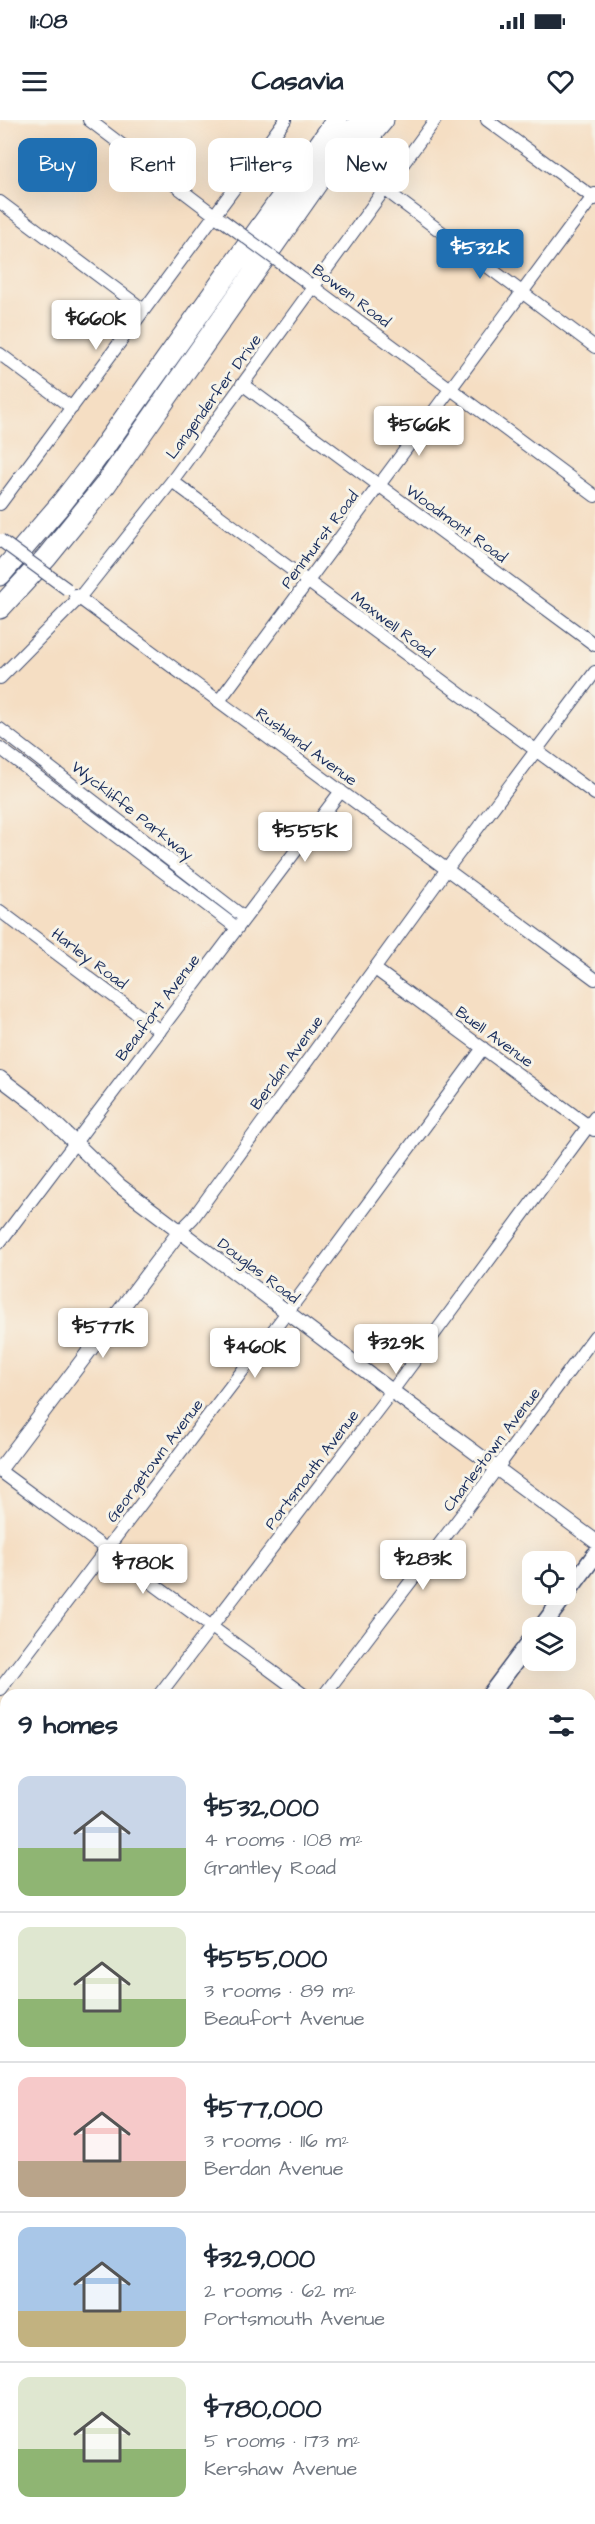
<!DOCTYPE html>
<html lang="en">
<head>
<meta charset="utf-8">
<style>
  :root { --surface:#fff; --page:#f2f2f3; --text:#1f2937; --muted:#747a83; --line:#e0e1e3; --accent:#1f6fb2 }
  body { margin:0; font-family:"Architects Daughter",sans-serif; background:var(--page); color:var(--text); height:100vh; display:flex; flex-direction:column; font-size:22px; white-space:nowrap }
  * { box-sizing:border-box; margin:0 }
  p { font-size:20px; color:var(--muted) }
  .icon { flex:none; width:33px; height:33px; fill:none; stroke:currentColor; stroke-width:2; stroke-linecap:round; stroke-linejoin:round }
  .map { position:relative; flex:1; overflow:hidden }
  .drawer { position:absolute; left:0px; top:1569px; width:596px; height:836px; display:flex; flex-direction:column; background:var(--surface); border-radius:18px 18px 0 0; box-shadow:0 6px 24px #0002 }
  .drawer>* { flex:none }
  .hud { position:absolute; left:18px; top:18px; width:560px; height:54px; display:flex; gap:12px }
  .buttons { position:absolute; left:522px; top:1431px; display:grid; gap:12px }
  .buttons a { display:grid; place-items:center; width:54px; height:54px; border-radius:12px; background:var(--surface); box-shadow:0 6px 24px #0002; font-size:30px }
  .price { position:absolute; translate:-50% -51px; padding:0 14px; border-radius:6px; background:#fff; color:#222; font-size:20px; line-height:39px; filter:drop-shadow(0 2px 3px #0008) }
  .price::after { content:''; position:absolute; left:50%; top:36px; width:18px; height:14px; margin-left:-9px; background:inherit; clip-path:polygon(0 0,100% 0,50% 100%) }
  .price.current { background:var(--accent); color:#fff }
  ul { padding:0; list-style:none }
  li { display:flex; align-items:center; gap:18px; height:150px; padding:0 18px }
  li+li { border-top:2px solid var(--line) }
  li span { display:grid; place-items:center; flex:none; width:168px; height:120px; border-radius:12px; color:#555 }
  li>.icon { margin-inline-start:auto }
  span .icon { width:72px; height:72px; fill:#fffc; stroke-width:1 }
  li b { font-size:26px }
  h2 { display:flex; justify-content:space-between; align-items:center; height:72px; padding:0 18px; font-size:26px }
  .pill { padding:0 21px; border-radius:12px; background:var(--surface); box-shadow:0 6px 24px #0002; font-size:21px; line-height:54px }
  .pill.current { background:var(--accent); color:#fff }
  .status { display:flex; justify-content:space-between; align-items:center; height:42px; padding:0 30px; background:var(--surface); direction:ltr }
  .status svg { height:16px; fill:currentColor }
  header { display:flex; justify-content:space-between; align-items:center; height:78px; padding:0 18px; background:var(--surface); font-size:27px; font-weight:700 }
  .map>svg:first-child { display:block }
</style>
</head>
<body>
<div class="status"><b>11:08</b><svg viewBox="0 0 49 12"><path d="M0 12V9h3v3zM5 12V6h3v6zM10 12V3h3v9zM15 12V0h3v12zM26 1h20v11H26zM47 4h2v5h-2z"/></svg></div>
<header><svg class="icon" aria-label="menu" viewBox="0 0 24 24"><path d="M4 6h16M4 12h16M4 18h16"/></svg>Casavia<svg class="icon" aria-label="heart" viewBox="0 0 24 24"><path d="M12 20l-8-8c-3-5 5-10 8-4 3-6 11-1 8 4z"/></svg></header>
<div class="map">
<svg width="595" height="2404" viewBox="0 0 595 2404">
  <rect width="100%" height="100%" fill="#f7f3e8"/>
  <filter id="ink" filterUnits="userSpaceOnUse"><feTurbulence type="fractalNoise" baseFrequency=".0167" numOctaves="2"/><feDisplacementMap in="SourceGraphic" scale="12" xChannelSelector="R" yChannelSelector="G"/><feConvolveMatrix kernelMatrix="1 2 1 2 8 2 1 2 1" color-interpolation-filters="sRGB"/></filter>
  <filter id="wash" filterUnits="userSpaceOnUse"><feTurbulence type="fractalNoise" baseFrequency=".008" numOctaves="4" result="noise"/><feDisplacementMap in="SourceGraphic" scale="24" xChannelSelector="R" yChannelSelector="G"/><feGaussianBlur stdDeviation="1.35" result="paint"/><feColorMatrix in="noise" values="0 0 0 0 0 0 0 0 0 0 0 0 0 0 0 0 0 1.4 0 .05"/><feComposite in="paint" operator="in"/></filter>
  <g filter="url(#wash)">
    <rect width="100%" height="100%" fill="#f5dec3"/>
  </g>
  <g filter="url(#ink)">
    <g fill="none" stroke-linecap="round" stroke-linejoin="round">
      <defs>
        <path id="minor" d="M89 0 221 100
          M487 0 595 79
          M384 69 595 227
          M0 82 144 190
          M297 155 595 376
          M0 234 72 288
          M242 264 595 525
          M172 361 595 674
          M0 384 285 0
          M75 475 595 859
          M0 558 79 478 172 361 435 0
          M219 581 595 74
          M0 609 245 798
          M0 628 237 808
          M0 791 160 911
          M375 849 594 1010
          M180 1111 193 1098 447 749 595 552
          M0 1122 341 671
          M0 1351 304 1575
          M0 1569 298 1178 483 928
          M159 1575 392 1271 595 997
          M324 1575 486 1363 595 1216
          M0 1716 6 1721
          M590 1783 595 1776
          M0 1785 6 1777
          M0 1998 6 1990
          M590 2113 595 2106
          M590 2173 595 2177
          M0 2343 6 2346
          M111 2398 123 2404
          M140 2404 143 2398
          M384 2404 387 2398"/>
        <path id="tertiary" d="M0 958 37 986 120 1066 392 1271 595 1421
          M0 1349 180 1111"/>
        <path id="secondary" d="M541 1508 595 1435
          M490 1575 532 1519
          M0 2217 6 2209"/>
        <path id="motorway" d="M339 52 383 0
          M0 455 61 384 92 344 337 0
          M0 488 46 438 106 364 361 0"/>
      </defs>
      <use href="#minor" stroke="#3c496d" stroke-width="14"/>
      <use href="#tertiary" stroke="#3c496d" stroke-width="16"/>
      <use href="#secondary" stroke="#3c496d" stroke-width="19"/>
      <use href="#motorway" stroke="#3c496d" stroke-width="23"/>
      <use href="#minor" stroke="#fff" stroke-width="12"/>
      <use href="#tertiary" stroke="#fff" stroke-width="14"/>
      <use href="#secondary" stroke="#fff" stroke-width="16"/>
      <use href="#motorway" stroke="#fff" stroke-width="21"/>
      <defs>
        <path id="minor-bridge" d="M222 100 297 155
          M0 420 67 469"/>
      </defs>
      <use href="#minor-bridge" stroke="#3c496d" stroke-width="14" stroke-linecap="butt"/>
      <use href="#minor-bridge" stroke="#fff" stroke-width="12"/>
    </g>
  </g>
  <g text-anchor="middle" stroke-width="6" stroke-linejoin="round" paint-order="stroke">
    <g font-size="16" fill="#1b2f5e" stroke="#f7f3e8">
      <text transform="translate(352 175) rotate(37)" y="6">Bowen Road</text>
      <text transform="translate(213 276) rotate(-54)" y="6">Langenderfer Drive</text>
      <text transform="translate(457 403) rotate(36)" y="6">Woodmont Road</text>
      <text transform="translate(319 419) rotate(-53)" y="6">Pennhurst Road</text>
      <text transform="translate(393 504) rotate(37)" y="6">Maxwell Road</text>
      <text transform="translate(307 626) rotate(36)" y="6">Rushland Avenue</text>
      <text transform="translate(133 690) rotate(38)" y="6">Wyckliffe Parkway</text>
      <text transform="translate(90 838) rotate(37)" y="6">Harley Road</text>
      <text transform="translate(157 887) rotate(-53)" y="6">Beaufort Avenue</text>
      <text transform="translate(495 916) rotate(36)" y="6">Buell Avenue</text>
      <text transform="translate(286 942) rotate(-54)" y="6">Berdan Avenue</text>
      <text transform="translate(259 1150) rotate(37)" y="6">Douglas Road</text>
      <text transform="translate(491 1329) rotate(-53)" y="6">Charlestown Avenue</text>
      <text transform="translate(154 1340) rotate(-53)" y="6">Georgetown Avenue</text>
      <text transform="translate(311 1349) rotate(-53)" y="6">Portsmouth Avenue</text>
    </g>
  </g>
</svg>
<div class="buttons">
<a><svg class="icon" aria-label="locate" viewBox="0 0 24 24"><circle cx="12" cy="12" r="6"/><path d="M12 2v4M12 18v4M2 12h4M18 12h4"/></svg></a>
<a><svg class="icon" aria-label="layers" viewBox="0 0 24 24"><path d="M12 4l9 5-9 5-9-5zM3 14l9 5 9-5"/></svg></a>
</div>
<b class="price current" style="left:480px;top:160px">$532K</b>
<b class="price" style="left:96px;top:231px">$660K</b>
<b class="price" style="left:419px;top:337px">$566K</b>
<b class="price" style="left:305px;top:743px">$555K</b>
<b class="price" style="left:103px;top:1239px">$577K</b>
<b class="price" style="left:396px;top:1255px">$329K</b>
<b class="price" style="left:255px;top:1259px">$460K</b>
<b class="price" style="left:423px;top:1471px">$283K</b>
<b class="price" style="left:143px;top:1475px">$780K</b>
<div class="hud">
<a class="pill current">Buy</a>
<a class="pill">Rent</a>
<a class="pill">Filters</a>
<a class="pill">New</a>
</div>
<section class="drawer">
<h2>9 homes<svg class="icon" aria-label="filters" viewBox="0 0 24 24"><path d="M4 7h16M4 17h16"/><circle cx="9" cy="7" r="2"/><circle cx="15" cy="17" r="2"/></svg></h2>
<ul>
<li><span style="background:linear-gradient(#c9d6e8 60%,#8fb573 0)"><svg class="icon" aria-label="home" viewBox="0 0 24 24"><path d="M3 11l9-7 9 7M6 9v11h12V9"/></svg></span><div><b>$532,000</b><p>4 rooms · 108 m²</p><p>Grantley Road</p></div></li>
<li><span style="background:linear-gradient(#dfe7d0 60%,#8fb573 0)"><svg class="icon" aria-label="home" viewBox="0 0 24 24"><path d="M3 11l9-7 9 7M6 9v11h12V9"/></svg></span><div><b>$555,000</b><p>3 rooms · 89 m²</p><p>Beaufort Avenue</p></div></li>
<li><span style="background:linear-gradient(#f6c9c9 70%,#b9a48a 0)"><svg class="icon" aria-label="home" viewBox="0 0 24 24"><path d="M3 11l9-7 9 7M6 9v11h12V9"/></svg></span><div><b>$577,000</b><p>3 rooms · 116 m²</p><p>Berdan Avenue</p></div></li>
<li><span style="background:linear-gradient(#a9c7e8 70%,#c2b280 0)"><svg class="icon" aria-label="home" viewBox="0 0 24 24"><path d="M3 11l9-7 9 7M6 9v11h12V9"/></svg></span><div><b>$329,000</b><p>2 rooms · 62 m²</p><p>Portsmouth Avenue</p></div></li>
<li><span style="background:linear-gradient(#dfe7d0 60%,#8fb573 0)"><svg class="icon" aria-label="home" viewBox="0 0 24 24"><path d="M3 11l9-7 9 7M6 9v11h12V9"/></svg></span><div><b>$780,000</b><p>5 rooms · 173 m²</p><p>Kershaw Avenue</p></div></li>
</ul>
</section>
</div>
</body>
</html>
